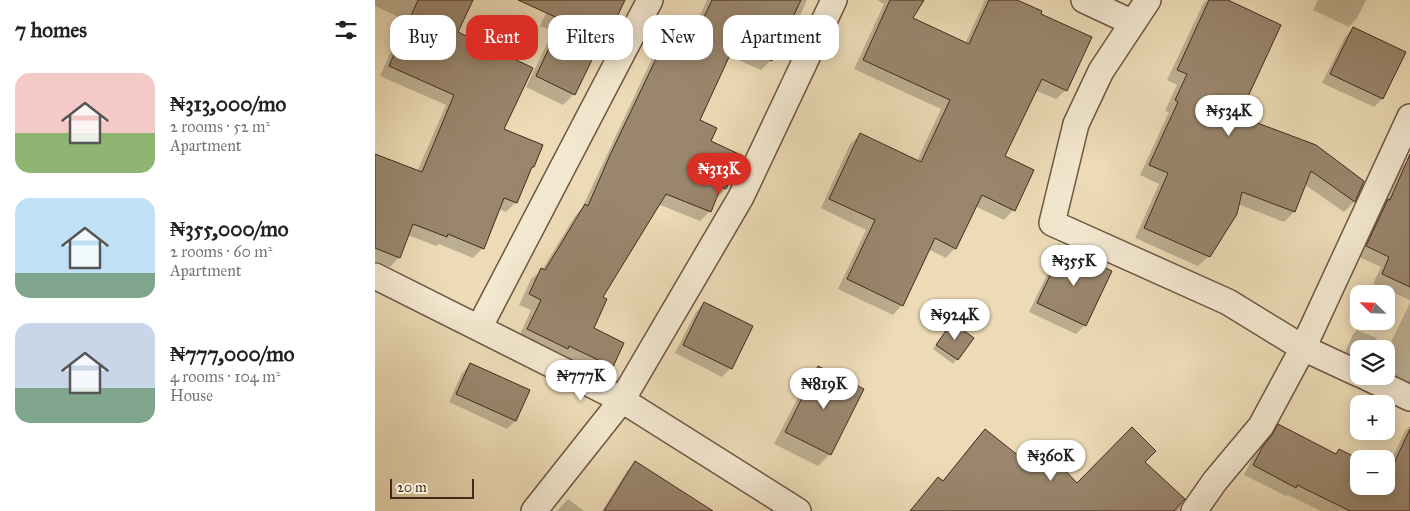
<!DOCTYPE html>
<html lang="en">
<head>
<meta charset="utf-8">
<style>
  :root { --surface:#fff; --page:#f6f6f6; --text:#222; --muted:#767676; --accent:#d93025 }
  body { margin:0; font-family:"IM FELL Great Primer",serif; background:var(--page); color:var(--text); height:100vh; display:flex; flex-direction:column; font-size:19px; white-space:nowrap }
  * { box-sizing:border-box; margin:0 }
  p { font-size:16px; color:var(--muted) }
  .icon { flex:none; width:28px; height:28px; fill:none; stroke:currentColor; stroke-width:2; stroke-linecap:round; stroke-linejoin:round }
  .map { position:relative; flex:1; overflow:hidden }
  .panel { display:flex; flex-direction:column; background:var(--surface); width:375px }
  .panel>* { flex:none }
  .top-card { position:absolute; left:15px; top:15px; width:475px; height:45px; display:flex; gap:10px }
  .needle { width:32px; rotate:293deg }
  .fabs { position:absolute; left:975px; top:285px; display:grid; gap:10px }
  .fabs a { display:grid; place-items:center; width:45px; height:45px; border-radius:10px; background:var(--surface); box-shadow:0 2px 12px #0003; font-size:25px }
  .scale { position:absolute; left:15px; bottom:12px; width:84px; box-sizing:border-box; padding-left:5px; border:2px solid #412a1d; border-top:0; font-size:14px; line-height:18px; white-space:nowrap; color:#412a1d; -webkit-text-stroke:4px #f3e8d0; paint-order:stroke }
  .price { position:absolute; translate:-50% -42px; padding:0 11px; border-radius:18px; background:#fff; color:#222; font-size:16px; line-height:32px; filter:drop-shadow(0 1px 2px #0008) }
  .price::after { content:''; position:absolute; left:50%; top:30px; width:15px; height:11px; margin-left:-8px; background:inherit; clip-path:polygon(0 0,100% 0,50% 100%) }
  .price.selected { background:var(--accent); color:#fff }
  ul { padding:0; list-style:none }
  li { display:flex; align-items:center; gap:15px; height:125px; padding:0 15px }
  li span { display:grid; place-items:center; flex:none; width:140px; height:100px; border-radius:15px; color:#555 }
  li>.icon { margin-inline-start:auto }
  span .icon { width:60px; height:60px; fill:#fffc; stroke-width:1 }
  li b { font-size:21px }
  h2 { display:flex; justify-content:space-between; align-items:center; height:60px; padding:0 15px; font-size:21px }
  .pill { padding:0 18px; border-radius:15px; background:var(--surface); box-shadow:0 2px 12px #0003; font-size:18px; line-height:45px }
  .pill.selected { background:var(--accent); color:#fff }
  main { display:flex; flex:1; min-height:0 }
  .map>svg:first-child { display:block }
</style>
</head>
<body>
<main>
<section class="panel">
<h2>7 homes<svg class="icon" aria-label="filters" viewBox="0 0 24 24"><path d="M4 7h16M4 17h16"/><circle cx="9" cy="7" r="2"/><circle cx="15" cy="17" r="2"/></svg></h2>
<ul>
<li><span style="background:linear-gradient(#f6c9c9 60%,#8fb573 0)"><svg class="icon" aria-label="home" viewBox="0 0 24 24"><path d="M3 11l9-7 9 7M6 9v11h12V9"/></svg></span><div><b>₦313,000/mo</b><p>2 rooms · 52 m²</p><p>Apartment</p></div></li>
<li><span style="background:linear-gradient(#bfe0f5 75%,#7fa58c 0)"><svg class="icon" aria-label="home" viewBox="0 0 24 24"><path d="M3 11l9-7 9 7M6 9v11h12V9"/></svg></span><div><b>₦355,000/mo</b><p>2 rooms · 60 m²</p><p>Apartment</p></div></li>
<li><span style="background:linear-gradient(#c9d6e8 65%,#7fa58c 0)"><svg class="icon" aria-label="home" viewBox="0 0 24 24"><path d="M3 11l9-7 9 7M6 9v11h12V9"/></svg></span><div><b>₦777,000/mo</b><p>4 rooms · 104 m²</p><p>House</p></div></li>
</ul>
</section>
<div class="map">
<svg width="1035" height="511" viewBox="0 0 1035 511">
  <rect width="100%" height="100%" fill="#ecdbb6"/>
  <filter id="stains"><feTurbulence type="fractalNoise" baseFrequency=".004" numOctaves="4"/><feColorMatrix values="0 0 0 0 .2 0 0 0 0 .09 0 0 0 0 .02 0 0 0 .5 -.17"/></filter>
  <radialGradient id="worn" r=".72"><stop offset=".6" stop-color="#630" stop-opacity="0"/><stop offset="1" stop-color="#630" stop-opacity=".3"/></radialGradient>
  <path fill="#0003" d="M0 0H97L82 33 127 129 158 167 154 170 141 202 131 212 124 209 108 248 98 258 64 244 61 246 33 235 24 257 15 267 0 261V155L42 172 71 105 5 76 30 20 0 6Z
    M177 0H248L230 40 222 48 199 94 188 105 151 87 178 31 165 26Z
    M332 0H432L425 16 415 26 413 25 396 60 386 70 354 56 323 121 334 141 350 189 340 199 335 211 325 221 283 204 226 298 217 329 237 366 226 376 143 339 156 310 144 305 156 279 167 270 200 216 207 208 281 50 291 39 310 48Z
    M502 0H548L537 19 590 44 610 0H639L691 90 681 99 660 90 628 156 638 210 629 220 600 206 580 248 571 258 553 249 527 305 518 315 463 289 491 230 446 208 475 144 485 135 542 161 566 109 479 69 509 4Z
    M832 0H850L863 116 988 182 979 202 969 212 929 184 919 212 909 222 863 204 834 256 823 266 760 238 784 184 765 175 794 112 790 111 802 85 792 80 828 4Z
    M943 0H991L982 18 974 27 938 10Z
    M978 28 1029 52 1007 99 999 107 947 83 970 37Z
    M1033 161 1035 162V300L998 284 1006 267 982 256 1023 170Z
    M688 250 710 325 701 334 654 312 680 258Z
    M329 303 376 327 356 368 347 377 300 353 321 312Z
    M1035 303V385L1011 374V352Z
    M573 328 597 339 578 364 558 349Z
    M982 330 1002 338 998 349H984V362L969 355 978 334Z
    M96 364 140 421 132 429 74 402 87 373Z
    M443 368 455 454 443 466 399 444 432 380Z
    M904 425 960 455 964 451 984 486H1011V471L1030 431 1035 426V511H946L913 495 911 496 869 475 878 457 888 446 894 435Z
    M610 430 650 462 702 485 768 462 808 500 804 511H535L567 482 601 439Z
    M260 463 317 511H227L252 471Z
    M193 499 209 511H182Z"/>
  <path fill="#9a866d" stroke="#412a1d" d="M43 0H98L83 32 158 68 129 129 168 145 159 167H157L142 203 129 198 109 249 73 234 72 237 38 224 25 258 0 248V154L47 172 79 95 14 66Z
    M143 0H250L231 40 227 39 200 95 161 76 187 20Z
    M337 0H426L397 61 360 44 325 120 342 128 336 141 368 156 351 189 346 187 336 212 291 194 228 297 232 299 219 328 249 343 238 367 194 346 193 349 152 329 166 300 154 294 166 268 170 270 210 204 213 206 235 155 291 38 314 49Z
    M515 0H549L538 18 594 44 614 0H642L667 11 666 14 717 37 692 91 667 79 630 156 659 170 640 211 607 195 581 249 560 238 528 306 472 279 500 220 454 199 485 133 546 162 575 100 488 60Z
    M834 0H853L906 25 864 116 941 145 989 181 980 202 936 171 920 212 867 192 862 214 835 257 769 228 793 173 774 165 803 102 800 100 812 74 802 70Z
    M978 27 1031 52 1008 99 955 74Z
    M1035 154V287L1007 274 1014 257 991 246 1013 199 1015 200Z
    M688 248 737 271 711 326 662 303Z
    M329 302 378 326 357 369 308 345Z
    M577 322 599 338 583 360 561 345Z
    M95 363 155 390 141 421 81 394Z
    M443 366 489 389 456 455 410 432Z
    M903 424 961 454 964 449 984 459V486H1011V472L1014 474 1035 429V511H975L922 485 921 488 878 465 888 446 897 435Z
    M757 427 781 451 770 462 810 499 799 511H535L563 477 568 481 610 429 650 461 666 445 702 483Z
    M260 461 338 511H229Z"/>
  <g fill="none" stroke-linecap="round" stroke-linejoin="round">
    <defs>
      <path id="street" d="M709 0 758 23
        M773 0 726 71 701 124 677 223 853 302 928 348 984 374
        M0 276 247 400 423 511
        M104 328 275 0
        M989 376 1035 398
        M159 511 247 400 366 197 459 0
        M819 511 840 481 886 426 928 348 1035 117"/>
    </defs>
    <use href="#street" stroke="#6c5643" stroke-width="28"/>
    <use href="#street" stroke="#f3e8d0" stroke-width="25"/>
  </g>
  <rect width="100%" height="100%" filter="url(#stains)"/>
  <rect width="100%" height="100%" fill="url(#worn)"/>
</svg>
<div class="fabs">
<a><svg class="needle" viewBox="-14 -14 28 28"><path d="M0-13l5 13h-10z" fill="#e53935"/><path d="M0 13l5-13h-10z" fill="#767676"/></svg></a>
<a><svg class="icon" aria-label="layers" viewBox="0 0 24 24"><path d="M12 4l9 5-9 5-9-5zM3 14l9 5 9-5"/></svg></a>
<a>+</a>
<a>−</a>
</div>
<div class="scale">20 m</div>
<b class="price" style="left:854px;top:137px">₦534K</b>
<b class="price selected" style="left:344px;top:195px">₦313K</b>
<b class="price" style="left:699px;top:287px">₦355K</b>
<b class="price" style="left:580px;top:341px">₦924K</b>
<b class="price" style="left:206px;top:402px">₦777K</b>
<b class="price" style="left:449px;top:410px">₦819K</b>
<b class="price" style="left:676px;top:482px">₦360K</b>
<div class="top-card">
<a class="pill">Buy</a>
<a class="pill selected">Rent</a>
<a class="pill">Filters</a>
<a class="pill">New</a>
<a class="pill">Apartment</a>
</div>
</div>
</main>
</body>
</html>
